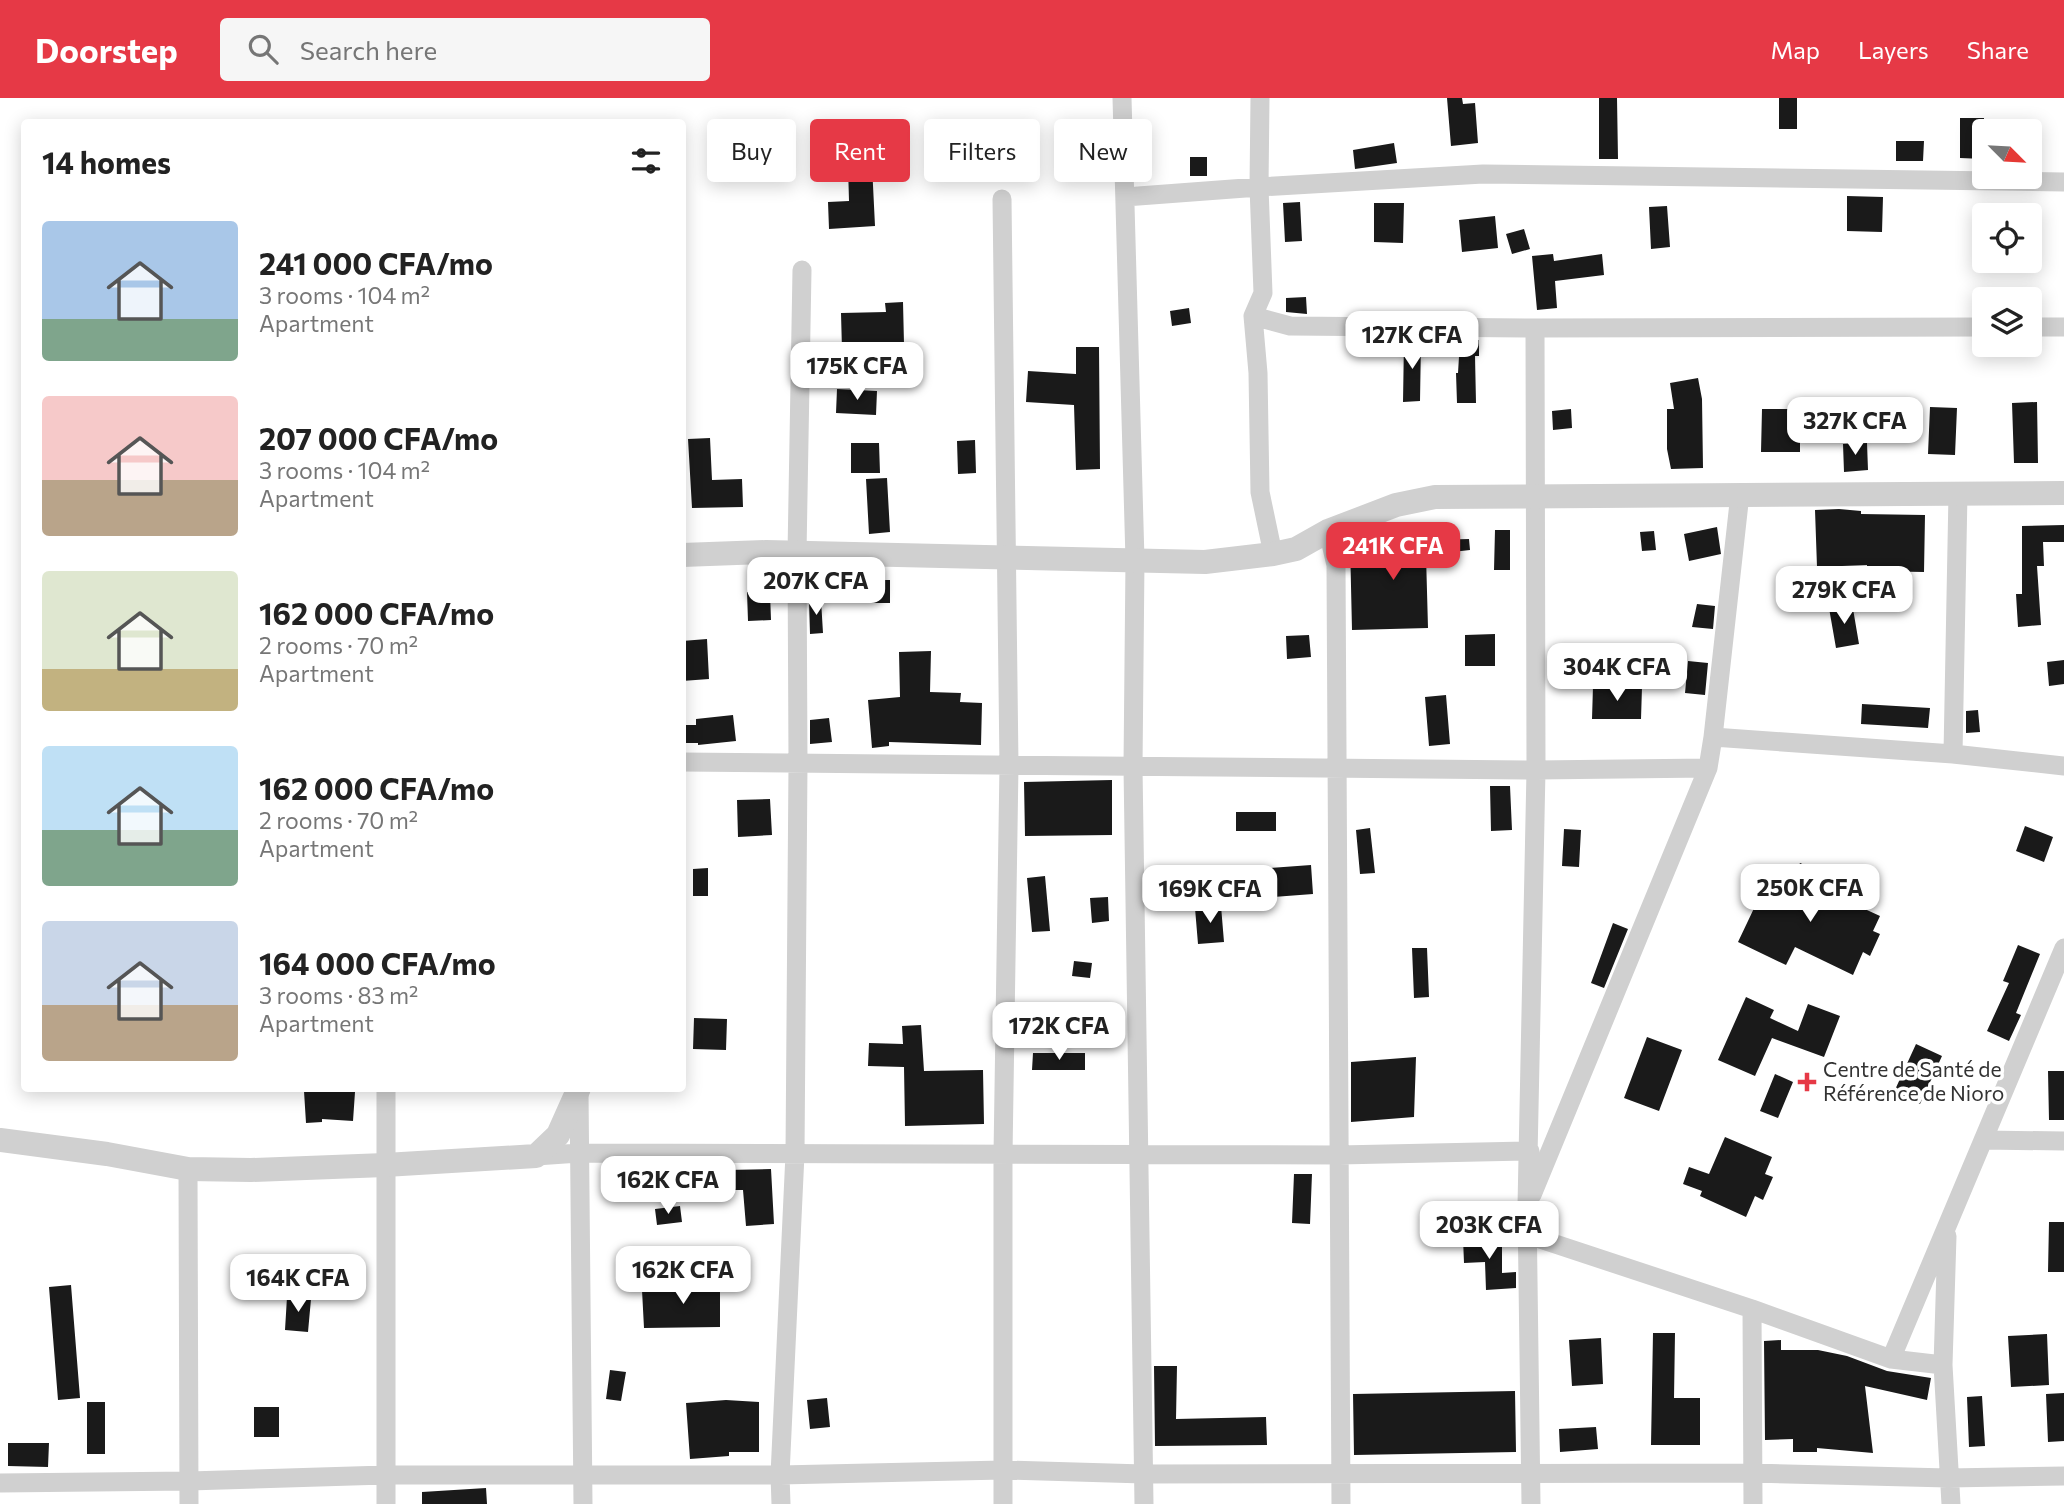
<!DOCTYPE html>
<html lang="en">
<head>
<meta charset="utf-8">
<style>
  :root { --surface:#fff; --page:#f6f6f6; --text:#222; --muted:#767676; --accent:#e63946 }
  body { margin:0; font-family:Commissioner,sans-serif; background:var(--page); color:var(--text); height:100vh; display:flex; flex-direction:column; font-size:26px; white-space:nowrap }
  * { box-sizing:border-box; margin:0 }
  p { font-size:23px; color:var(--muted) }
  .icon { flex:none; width:38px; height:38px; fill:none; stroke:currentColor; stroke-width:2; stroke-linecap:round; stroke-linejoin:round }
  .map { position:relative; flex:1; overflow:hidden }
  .details { position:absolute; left:21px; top:21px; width:665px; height:973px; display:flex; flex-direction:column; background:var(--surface); border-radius:7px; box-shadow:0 4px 18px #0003 }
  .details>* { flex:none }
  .guide { position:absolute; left:707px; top:21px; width:665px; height:63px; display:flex; gap:14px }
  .needle { width:46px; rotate:114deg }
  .buttons { position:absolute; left:1972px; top:21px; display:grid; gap:14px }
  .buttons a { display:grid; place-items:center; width:70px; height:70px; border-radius:7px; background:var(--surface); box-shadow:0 4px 18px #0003; font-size:35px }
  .price { position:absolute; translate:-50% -60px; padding:0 16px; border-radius:14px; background:#fff; color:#222; font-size:23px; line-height:46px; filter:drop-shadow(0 2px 4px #0008) }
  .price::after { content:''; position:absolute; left:50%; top:42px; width:21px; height:16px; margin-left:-10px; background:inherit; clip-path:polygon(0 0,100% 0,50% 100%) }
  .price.on { background:var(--accent); color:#fff }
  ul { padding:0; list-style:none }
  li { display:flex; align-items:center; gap:21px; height:175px; padding:0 21px }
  li span { display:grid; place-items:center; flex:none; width:196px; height:140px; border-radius:7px; color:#555 }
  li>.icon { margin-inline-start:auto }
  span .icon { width:84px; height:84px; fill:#fffc; stroke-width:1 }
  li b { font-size:30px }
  h2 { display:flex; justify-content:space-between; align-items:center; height:84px; padding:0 21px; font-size:30px }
  .tag { padding:0 24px; border-radius:7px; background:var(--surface); box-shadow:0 4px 18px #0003; font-size:24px; line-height:63px }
  .tag.on { background:var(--accent); color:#fff }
  header { display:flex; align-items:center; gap:42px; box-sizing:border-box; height:98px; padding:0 35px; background:var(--accent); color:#fff }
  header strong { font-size:33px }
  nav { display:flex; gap:38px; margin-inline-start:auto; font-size:24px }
  .search { width:490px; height:63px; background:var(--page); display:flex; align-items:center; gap:18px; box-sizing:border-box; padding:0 24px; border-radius:7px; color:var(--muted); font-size:26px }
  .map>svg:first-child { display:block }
</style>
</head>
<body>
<header>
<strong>Doorstep</strong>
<div class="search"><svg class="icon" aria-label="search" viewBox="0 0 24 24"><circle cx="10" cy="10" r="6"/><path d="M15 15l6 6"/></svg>Search here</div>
<nav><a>Map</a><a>Layers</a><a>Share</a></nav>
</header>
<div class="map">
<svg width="2064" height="1406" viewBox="0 0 2064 1406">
  <rect width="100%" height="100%" fill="#fff"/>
  <path fill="#1a1a1a" d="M1447 0H1462L1463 6 1475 5 1478 45 1451 48Z
    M1599 0H1617L1618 61H1599Z
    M1779 0H1797V31H1779Z
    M1960 20H1984V61L1960 60Z
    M1896 43H1924L1923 63H1896Z
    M1394 45 1397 65 1355 71 1353 52Z
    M1190 59H1207V78H1190Z
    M872 67 875 128 829 131 828 104 849 103 848 68Z
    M1847 98 1883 99 1882 134 1847 133Z
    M1300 104 1302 143 1285 144 1283 105Z
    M1374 105H1404L1403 145 1374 144Z
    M1667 108 1670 149 1651 151 1649 109Z
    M1495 118 1498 150 1462 154 1459 122Z
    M1524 131 1530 151 1512 156 1506 136Z
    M1553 156 1554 163 1602 156 1604 177 1555 183 1557 210 1537 212 1532 158Z
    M1306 199 1307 216 1286 214V200Z
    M903 204 904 246 876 248V251L842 252 841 215 886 214 885 205Z
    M1189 210 1191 225 1172 228 1170 213Z
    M1460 242H1479V258H1475L1476 305H1457L1456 275H1458Z
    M1404 243H1421L1420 303 1403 304Z
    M1076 249H1099L1100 371 1076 372 1074 307 1026 304 1028 273 1076 276Z
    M1698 280 1702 301 1703 370 1671 371 1667 351V311H1674L1670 285Z
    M837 291 877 293 876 317 836 315Z
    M2037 304 2038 365H2014L2012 305Z
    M1930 309 1957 310 1955 357 1928 356Z
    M1571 311 1572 330 1553 332 1552 313Z
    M1762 311H1800V354H1761Z
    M710 340 712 382 742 381 743 409 692 410 688 341Z
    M975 342 976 375 958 376 957 343Z
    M851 345H879L880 375H851Z
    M1867 345 1868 372 1844 374 1843 346Z
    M887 380 890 434 869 436 866 381Z
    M1839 411 1861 413V416L1925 417 1924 474 1867 473V467L1817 469 1815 412Z
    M2064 427V444H2043L2044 468H2037L2041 527 2018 529 2016 496H2022V428Z
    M1717 429 1721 456 1689 463 1684 436Z
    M1495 432H1510V472H1494Z
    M1654 433 1656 452 1642 453 1640 434Z
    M1469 441 1470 452 1426 457 1428 530 1352 532 1350 444Z
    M870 482H890V505H869Z
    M747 494H770L771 522 748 523Z
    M821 502 823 535 810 536 809 503Z
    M1852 505 1859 546 1836 550 1829 510Z
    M1697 506 1715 508 1713 531 1692 529Z
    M1495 536V568H1465V537Z
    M1309 537 1311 559 1287 561 1286 538Z
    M707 541 709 581 682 583V543Z
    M931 553 930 594 961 595 960 604 982 605 981 647 889 644V648L872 650 868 602 900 599 899 554Z
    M2064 562V586L2049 588 2047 564Z
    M1688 563 1708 565 1705 597 1685 595Z
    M1593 588 1642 589 1641 621H1592Z
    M1446 597 1450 646 1429 648 1425 599Z
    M1862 606 1930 610 1928 630 1861 626Z
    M1978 612 1980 634 1966 635V613Z
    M733 617 736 643 698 647V645H682V627H696V621Z
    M829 620 832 644 810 646V622Z
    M1112 682V737L1025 738 1024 684Z
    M1490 688H1510L1512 732 1491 733Z
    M770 701 772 737 738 739 737 702Z
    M1236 714H1276V733H1236Z
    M2025 728 2053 739 2044 764 2016 753Z
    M1370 730 1375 775 1360 776 1356 732Z
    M1564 731 1581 732 1579 769 1562 768Z
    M1800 765 1825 776 1819 790 1880 818 1873 833 1880 836 1870 858 1863 854 1853 877 1795 849 1786 867 1738 844 1766 785 1787 796Z
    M1311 767 1313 796 1258 800 1256 771Z
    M708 770V798H693V771Z
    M1045 778 1050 833 1032 834 1027 780Z
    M1108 799 1109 823 1092 825 1090 800Z
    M1221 808 1224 844 1198 846 1195 810Z
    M1613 825 1628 831 1604 890 1591 885Z
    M2018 847 2040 856 2016 915 2021 917 2009 943 1987 933 2009 885 2003 883Z
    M1412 850H1427L1429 899 1414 900Z
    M1074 863 1092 865 1090 880 1072 878Z
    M1746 899 1774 912 1770 920 1798 933 1808 906 1840 918 1824 959 1772 940 1755 978 1718 962Z
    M694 920 727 921 726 952 693 951Z
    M921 927 924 973 983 972 984 1026 905 1028 904 969 868 968 869 945 903 946 902 928Z
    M1647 939 1682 952 1659 1013 1624 1000Z
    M1916 946 1942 958 1920 1006 1894 994Z
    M1033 955H1085V972H1032Z
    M1416 959 1414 1019 1351 1024V964Z
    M2048 973H2064V1022H2049Z
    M1775 976 1793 984 1778 1020 1760 1013Z
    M317 992 355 994 353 1023 322 1021V1024L306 1025 304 993Z
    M1725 1039 1772 1059 1765 1076 1773 1079 1763 1102 1755 1098 1746 1119 1700 1098 1702 1093 1683 1086 1689 1069 1709 1076Z
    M771 1071 774 1126 746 1128 743 1092H728L727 1072Z
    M1294 1076H1312L1310 1126 1292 1125Z
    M680 1108 682 1124 657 1127 655 1111Z
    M2049 1124H2064V1174H2048Z
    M1502 1139V1175L1516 1174V1190L1486 1192 1485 1164 1464 1165 1463 1140Z
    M690 1182H720V1229L644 1230 642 1192 690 1190Z
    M71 1187 80 1300 58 1302 49 1189Z
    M287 1199 311 1201 308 1234 285 1232Z
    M1653 1235H1675L1674 1300H1700V1347H1651Z
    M2047 1236 2049 1287 2011 1289 2008 1238Z
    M1601 1240 1603 1286 1572 1288 1569 1242Z
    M1781 1242V1252H1818L1847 1258 1887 1273 1931 1280 1927 1302 1865 1288 1873 1355 1817 1350V1354H1793V1341L1765 1342 1764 1243Z
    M1154 1268H1177L1176 1321 1266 1319 1267 1347 1155 1348Z
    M610 1272 626 1274 621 1303 606 1301Z
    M1515 1293 1516 1354 1354 1357 1353 1296Z
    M2064 1295V1343L2048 1344 2046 1296Z
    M1982 1298 1985 1348 1969 1349 1967 1299Z
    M827 1300 830 1329 810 1331 807 1302Z
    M726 1302 759 1304V1354H729V1358L690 1361 686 1305Z
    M87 1304H105V1356H87Z
    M254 1309H279V1339H254Z
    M1596 1329 1598 1351 1560 1354 1559 1331Z
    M8 1345H49L48 1369 8 1368Z
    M486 1390 487 1406H422V1394Z"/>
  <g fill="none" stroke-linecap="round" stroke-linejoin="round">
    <path stroke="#d0d0d0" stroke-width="19" d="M1122 0 1135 462 1133 669 1144 1406
      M1260 0 1259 89 1263 195 1253 218 1258 275 1260 394 1273 456
      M1125 99 1259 89 1483 76 2064 84
      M1002 101 1009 667 1003 1057V1406
      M1253 218 1290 228 1535 230 1984 229
      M2030 229H2064
      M1328 433 1336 467 1341 1406
      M1713 639 1953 656 2064 668
      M1953 656 1958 395
      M682 664 1536 672 1708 670
      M579 994 583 1406
      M1983 1042 2064 1043
      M536 1058 579 1055 1339 1057 1530 1053
      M188 1071 189 1406
      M1532 1097 1708 670 1713 639 1740 396
      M1528 1137 1752 1211 1891 1261 2064 850
      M1947 1138 1943 1267 1951 1406
      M1752 1211 1753 1406
      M1891 1261 1943 1267
      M0 1385 189 1383 385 1377H780L1003 1372 1144 1376 1753 1375 1948 1380 2064 1378
      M386 1406V990
      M781 1406 780 1377 795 1056 798 665 797 455 802 172
      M1531 1406 1527 1108 1536 672 1535 230"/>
    <path stroke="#d0d0d0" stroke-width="24" d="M682 457 766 454 1205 464 1273 456 1296 451 1328 433 1396 407 1435 399 2064 395
      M0 1042 107 1056 188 1071 251 1072 385 1067 536 1058 558 1037 579 990"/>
  </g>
  <path fill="#e63946" stroke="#fff" stroke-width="2.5" d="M1803.5 973.5h7v7h7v7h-7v7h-7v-7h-7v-7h7z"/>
  <g text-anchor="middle" stroke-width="7" stroke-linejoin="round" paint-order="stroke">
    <g font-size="21" fill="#333" stroke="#fff" text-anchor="start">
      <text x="1823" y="979">Centre de Santé de<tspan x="1823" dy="24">Référence de Nioro</tspan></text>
    </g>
  </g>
</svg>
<div class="buttons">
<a><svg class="needle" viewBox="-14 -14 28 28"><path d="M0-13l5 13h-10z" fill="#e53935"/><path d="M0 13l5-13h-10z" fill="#767676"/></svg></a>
<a><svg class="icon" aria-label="locate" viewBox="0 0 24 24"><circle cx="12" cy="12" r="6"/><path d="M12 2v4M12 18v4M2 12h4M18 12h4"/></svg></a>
<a><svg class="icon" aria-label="layers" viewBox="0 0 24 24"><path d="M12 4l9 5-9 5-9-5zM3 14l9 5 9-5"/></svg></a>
</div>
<b class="price" style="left:1412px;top:273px">127K CFA</b>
<b class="price" style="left:857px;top:304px">175K CFA</b>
<b class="price" style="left:1855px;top:359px">327K CFA</b>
<b class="price on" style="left:1393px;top:484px">241K CFA</b>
<b class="price" style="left:816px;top:519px">207K CFA</b>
<b class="price" style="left:1844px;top:528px">279K CFA</b>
<b class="price" style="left:1617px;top:605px">304K CFA</b>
<b class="price" style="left:1810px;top:826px">250K CFA</b>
<b class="price" style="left:1210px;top:827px">169K CFA</b>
<b class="price" style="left:1059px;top:964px">172K CFA</b>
<b class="price" style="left:668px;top:1118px">162K CFA</b>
<b class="price" style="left:1489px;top:1163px">203K CFA</b>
<b class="price" style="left:683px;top:1208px">162K CFA</b>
<b class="price" style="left:298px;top:1216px">164K CFA</b>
<div class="guide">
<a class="tag">Buy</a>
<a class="tag on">Rent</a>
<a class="tag">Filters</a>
<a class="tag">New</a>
</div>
<section class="details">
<h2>14 homes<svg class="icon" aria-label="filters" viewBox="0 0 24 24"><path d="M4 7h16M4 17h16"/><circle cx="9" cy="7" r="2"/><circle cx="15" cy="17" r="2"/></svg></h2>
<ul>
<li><span style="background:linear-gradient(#a9c7e8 70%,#7fa58c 0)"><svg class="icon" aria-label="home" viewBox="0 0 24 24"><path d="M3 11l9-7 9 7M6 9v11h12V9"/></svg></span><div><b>241 000 CFA/mo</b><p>3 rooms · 104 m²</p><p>Apartment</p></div></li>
<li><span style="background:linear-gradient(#f6c9c9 60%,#b9a48a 0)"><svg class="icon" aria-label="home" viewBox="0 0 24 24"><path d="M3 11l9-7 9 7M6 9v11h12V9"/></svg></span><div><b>207 000 CFA/mo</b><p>3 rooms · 104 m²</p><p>Apartment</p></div></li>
<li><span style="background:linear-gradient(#dfe7d0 70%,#c2b280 0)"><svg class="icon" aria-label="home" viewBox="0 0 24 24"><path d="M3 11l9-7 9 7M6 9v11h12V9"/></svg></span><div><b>162 000 CFA/mo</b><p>2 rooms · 70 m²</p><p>Apartment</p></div></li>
<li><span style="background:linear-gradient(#bfe0f5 60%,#7fa58c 0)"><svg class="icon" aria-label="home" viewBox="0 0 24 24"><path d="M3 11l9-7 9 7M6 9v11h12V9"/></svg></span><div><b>162 000 CFA/mo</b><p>2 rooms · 70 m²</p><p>Apartment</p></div></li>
<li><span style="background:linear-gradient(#c9d6e8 60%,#b9a48a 0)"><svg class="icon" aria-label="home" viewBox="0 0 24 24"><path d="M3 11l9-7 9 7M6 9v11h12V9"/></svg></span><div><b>164 000 CFA/mo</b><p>3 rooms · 83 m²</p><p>Apartment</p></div></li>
</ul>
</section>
</div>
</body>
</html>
